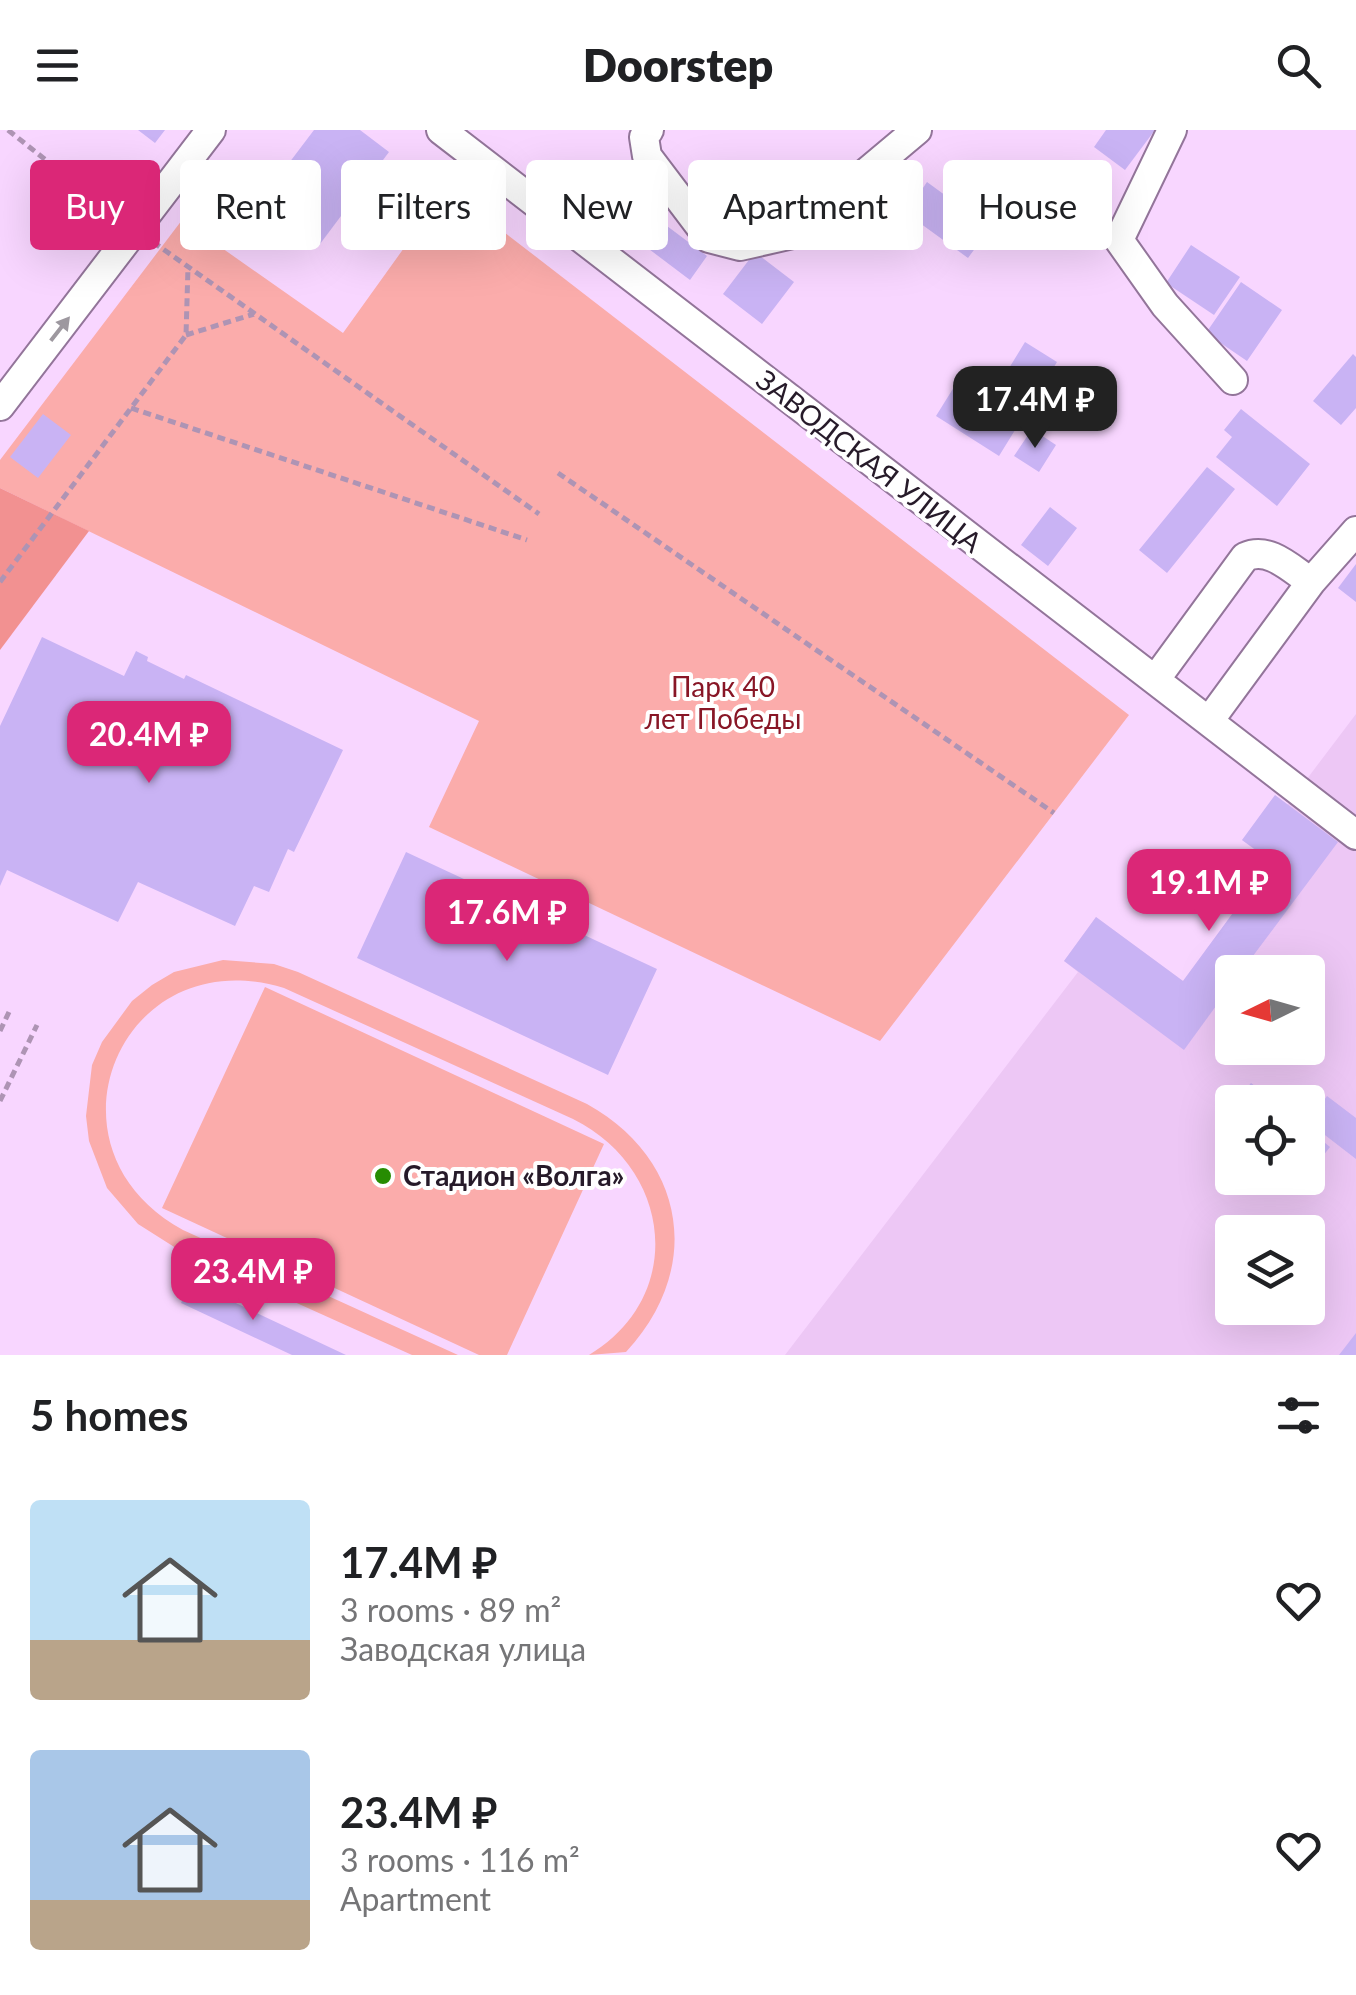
<!DOCTYPE html>
<html lang="en">
<head>
<meta charset="utf-8">
<style>
  :root { --surface:#fff; --page:#f2f2f2; --text:#202124; --muted:#757577; --accent:#db2777 }
  body { margin:0; font-family:Lato,sans-serif; background:var(--page); color:var(--text); height:100vh; display:flex; flex-direction:column; font-size:38px; white-space:nowrap }
  * { box-sizing:border-box; margin:0 }
  p { font-size:32px; color:var(--muted) }
  .icon { flex:none; width:55px; height:55px; fill:none; stroke:currentColor; stroke-width:2; stroke-linecap:round; stroke-linejoin:round }
  .map { position:relative; height:1225px; overflow:hidden }
  .details { display:flex; flex-direction:column; background:var(--surface); flex:1 }
  .details>* { flex:none }
  .guide { position:absolute; left:30px; top:30px; width:1298px; height:90px; display:flex; gap:20px }
  .needle { width:65px; rotate:265deg }
  .tools { position:absolute; left:1215px; top:825px; display:grid; gap:20px }
  .tools a { display:grid; place-items:center; width:110px; height:110px; border-radius:10px; background:var(--surface); box-shadow:0 10px 40px #0002; font-size:50px }
  .price { position:absolute; translate:-50% -85px; padding:0 22px; border-radius:20px; background:var(--accent); color:#fff; font-size:32px; line-height:65px; filter:drop-shadow(0 2px 5px #0008) }
  .price::after { content:''; position:absolute; left:50%; top:60px; width:30px; height:22px; margin-left:-15px; background:inherit; clip-path:polygon(0 0,100% 0,50% 100%) }
  .price.current { background:#222; color:#fff }
  ul { padding:0; list-style:none }
  li { display:flex; align-items:center; gap:30px; height:250px; padding:0 30px }
  li span { display:grid; place-items:center; flex:none; width:280px; height:200px; border-radius:10px; color:#555 }
  li>.icon { margin-inline-start:auto }
  span .icon { width:120px; height:120px; fill:#fffc; stroke-width:1 }
  li b { font-size:42px }
  h2 { display:flex; justify-content:space-between; align-items:center; height:120px; padding:0 30px; font-size:42px }
  .tag { padding:0 35px; border-radius:10px; background:var(--surface); box-shadow:0 10px 40px #0002; font-size:35px; line-height:90px }
  .tag.current { background:var(--accent); color:#fff }
  header { display:flex; justify-content:space-between; align-items:center; height:130px; padding:0 30px; background:var(--surface); font-size:45px; font-weight:800 }
  .map>svg:first-child { display:block }
</style>
</head>
<body>
<header><svg class="icon" aria-label="menu" viewBox="0 0 24 24"><path d="M4 6h16M4 12h16M4 18h16"/></svg>Doorstep<svg class="icon" aria-label="search" viewBox="0 0 24 24"><circle cx="10" cy="10" r="6"/><path d="M15 15l6 6"/></svg></header>
<div class="map">
<svg width="1356" height="1225" viewBox="0 0 1356 1225">
  <rect width="100%" height="100%" fill="#f8d6ff"/>
  <path fill="#edc7f5" fill-rule="evenodd" d="M1356 584V1225H785L1078 842 1064 831 1096 787 1183 851 1271 732 1242 710 1288 674ZM1232 842H1308V918H1232ZM1232 972H1308V1048H1232ZM1232 1102H1308V1178H1232Z"/>
  <path fill="#fbacab" d="M447 58 1129 585 880 911 429 697 479 591 0 358V330L182 90 343 203Z
    M223 830 274 834 298 842 587 974C686 1029 704 1138 626 1222L589 1225C687 1166 672 1038 573 989L284 858C121 808 33 1018 183 1100L458 1225H412L179 1120 138 1094 107 1058 89 1011 86 986 92 935 102 912 132 871 152 855 174 842Z
    M265 857 604 1014 507 1225H479L162 1078Z"/>
  <path fill="#f29191" d="M0 358 89 401 0 520Z"/>
  <path fill="#c9b3f4" d="M138 0H165L155 13Z
    M314 0H360L389 22 320 114 261 70Z
    M1106 0H1155L1125 40 1094 17Z
    M927 52 990 98 968 128 906 83Z
    M647 81 707 126 690 150 629 104Z
    M1191 115 1240 147 1214 185 1166 153Z
    M755 122 794 152 762 194 723 164Z
    M1241 152 1282 180 1247 231 1206 203Z
    M1025 212 1057 232 999 326 936 286 964 241 995 261Z
    M1353 224 1356 227V278L1341 295 1313 271Z
    M1241 279 1310 334 1277 376 1216 327 1232 307 1224 300Z
    M43 284 71 305 38 348 10 327Z
    M1032 299 1056 315 1039 342 1014 326Z
    M1207 337 1235 359 1167 443 1139 420Z
    M1050 377 1077 398 1048 436 1021 415Z
    M1356 434V472L1338 458Z
    M42 507 124 546 136 521 148 527 147 531 184 549 186 545 343 620 294 722 288 719 269 762 254 756 235 796 138 752 118 792 7 740 0 756V596Z
    M1275 665 1338 712 1241 842H1232V854L1184 920 1064 831 1096 787 1183 851 1271 731 1242 710Z
    M406 722 657 839 608 945 357 828Z
    M1251 953 1275 972H1235Z
    M1327 966 1356 988V1029L1308 992Z
    M1308 999 1330 1017 1308 1045Z
    M191 1152 346 1225H292L181 1173Z
    M1356 1203V1225H1339Z"/>
  <g fill="none" stroke-linecap="round" stroke-linejoin="round">
    <defs>
      <path id="minor" d="M441 0 1356 705
        M649 0 644 7 647 26 709 108 740 116 793 104 917 0
        M1172 0 1119 110 1165 175 1233 250
        M0 276 211 0
        M1155 550 1245 427C1269 416 1290 438 1311 452L1356 401
        M1209 591 1311 452"/>
    </defs>
    <use href="#minor" stroke="#93759a" stroke-width="32"/>
    <path stroke="#ae94b4" stroke-width="5" stroke-dasharray="8 5" stroke-linecap="butt" d="M8 0 115 85
      M153 112 539 384
      M186 205 254 184
      M131 278 527 410
      M558 343 1054 683
      M0 452 186 205 188 137
      M0 901 9 882
      M0 971 37 895"/>
    <use href="#minor" stroke="#fff" stroke-width="28"/>
  </g>
  <defs><path id="oneway-solid" d="M-6-.8H1V-3.2L6.5 0L1 3.2V.8H-6Z" transform="scale(2.5)"/></defs>
  <use fill="#9d989f" href="#oneway-solid" transform="translate(60 199) rotate(-52)"/>
  <circle fill="#278c02" stroke="#fff" stroke-width="4" cx="383" cy="1046" r="10"/>
  <g text-anchor="middle" stroke-width="8" stroke-linejoin="round" paint-order="stroke">
    <g font-size="28" fill="#261a29" stroke="#fff">
      <text transform="translate(869 331) rotate(38)" y="10">ЗАВОДСКАЯ УЛИЦА</text>
    </g>
    <g font-size="28" fill="#881626" stroke="#fff">
      <text x="723" y="567">Парк 40<tspan x="723" dy="32">лет Победы</tspan></text>
    </g>
    <g font-size="28" font-weight="bold" fill="#261a29" stroke="#fff" text-anchor="start">
      <text x="403" y="1056">Стадион «Волга»</text>
    </g>
  </g>
</svg>
<div class="tools">
<a><svg class="needle" viewBox="-14 -14 28 28"><path d="M0-13l5 13h-10z" fill="#e53935"/><path d="M0 13l5-13h-10z" fill="#757577"/></svg></a>
<a><svg class="icon" aria-label="locate" viewBox="0 0 24 24"><circle cx="12" cy="12" r="6"/><path d="M12 2v4M12 18v4M2 12h4M18 12h4"/></svg></a>
<a><svg class="icon" aria-label="layers" viewBox="0 0 24 24"><path d="M12 4l9 5-9 5-9-5zM3 14l9 5 9-5"/></svg></a>
</div>
<b class="price current" style="left:1035px;top:321px">17.4M ₽</b>
<b class="price" style="left:149px;top:656px">20.4M ₽</b>
<b class="price" style="left:1209px;top:804px">19.1M ₽</b>
<b class="price" style="left:507px;top:834px">17.6M ₽</b>
<b class="price" style="left:253px;top:1193px">23.4M ₽</b>
<div class="guide">
<a class="tag current">Buy</a>
<a class="tag">Rent</a>
<a class="tag">Filters</a>
<a class="tag">New</a>
<a class="tag">Apartment</a>
<a class="tag">House</a>
</div>
</div>
<section class="details">
<h2>5 homes<svg class="icon" aria-label="filters" viewBox="0 0 24 24"><path d="M4 7h16M4 17h16"/><circle cx="9" cy="7" r="2"/><circle cx="15" cy="17" r="2"/></svg></h2>
<ul>
<li><span style="background:linear-gradient(#bfe0f5 70%,#b9a48a 0)"><svg class="icon" aria-label="home" viewBox="0 0 24 24"><path d="M3 11l9-7 9 7M6 9v11h12V9"/></svg></span><div><b>17.4M ₽</b><p>3 rooms · 89 m²</p><p>Заводская улица</p></div><svg class="icon" aria-label="heart" viewBox="0 0 24 24"><path d="M12 20l-8-8c-3-5 5-10 8-4 3-6 11-1 8 4z"/></svg></li>
<li><span style="background:linear-gradient(#a9c7e8 75%,#b9a48a 0)"><svg class="icon" aria-label="home" viewBox="0 0 24 24"><path d="M3 11l9-7 9 7M6 9v11h12V9"/></svg></span><div><b>23.4M ₽</b><p>3 rooms · 116 m²</p><p>Apartment</p></div><svg class="icon" aria-label="heart" viewBox="0 0 24 24"><path d="M12 20l-8-8c-3-5 5-10 8-4 3-6 11-1 8 4z"/></svg></li>
</ul>
</section>
</body>
</html>
